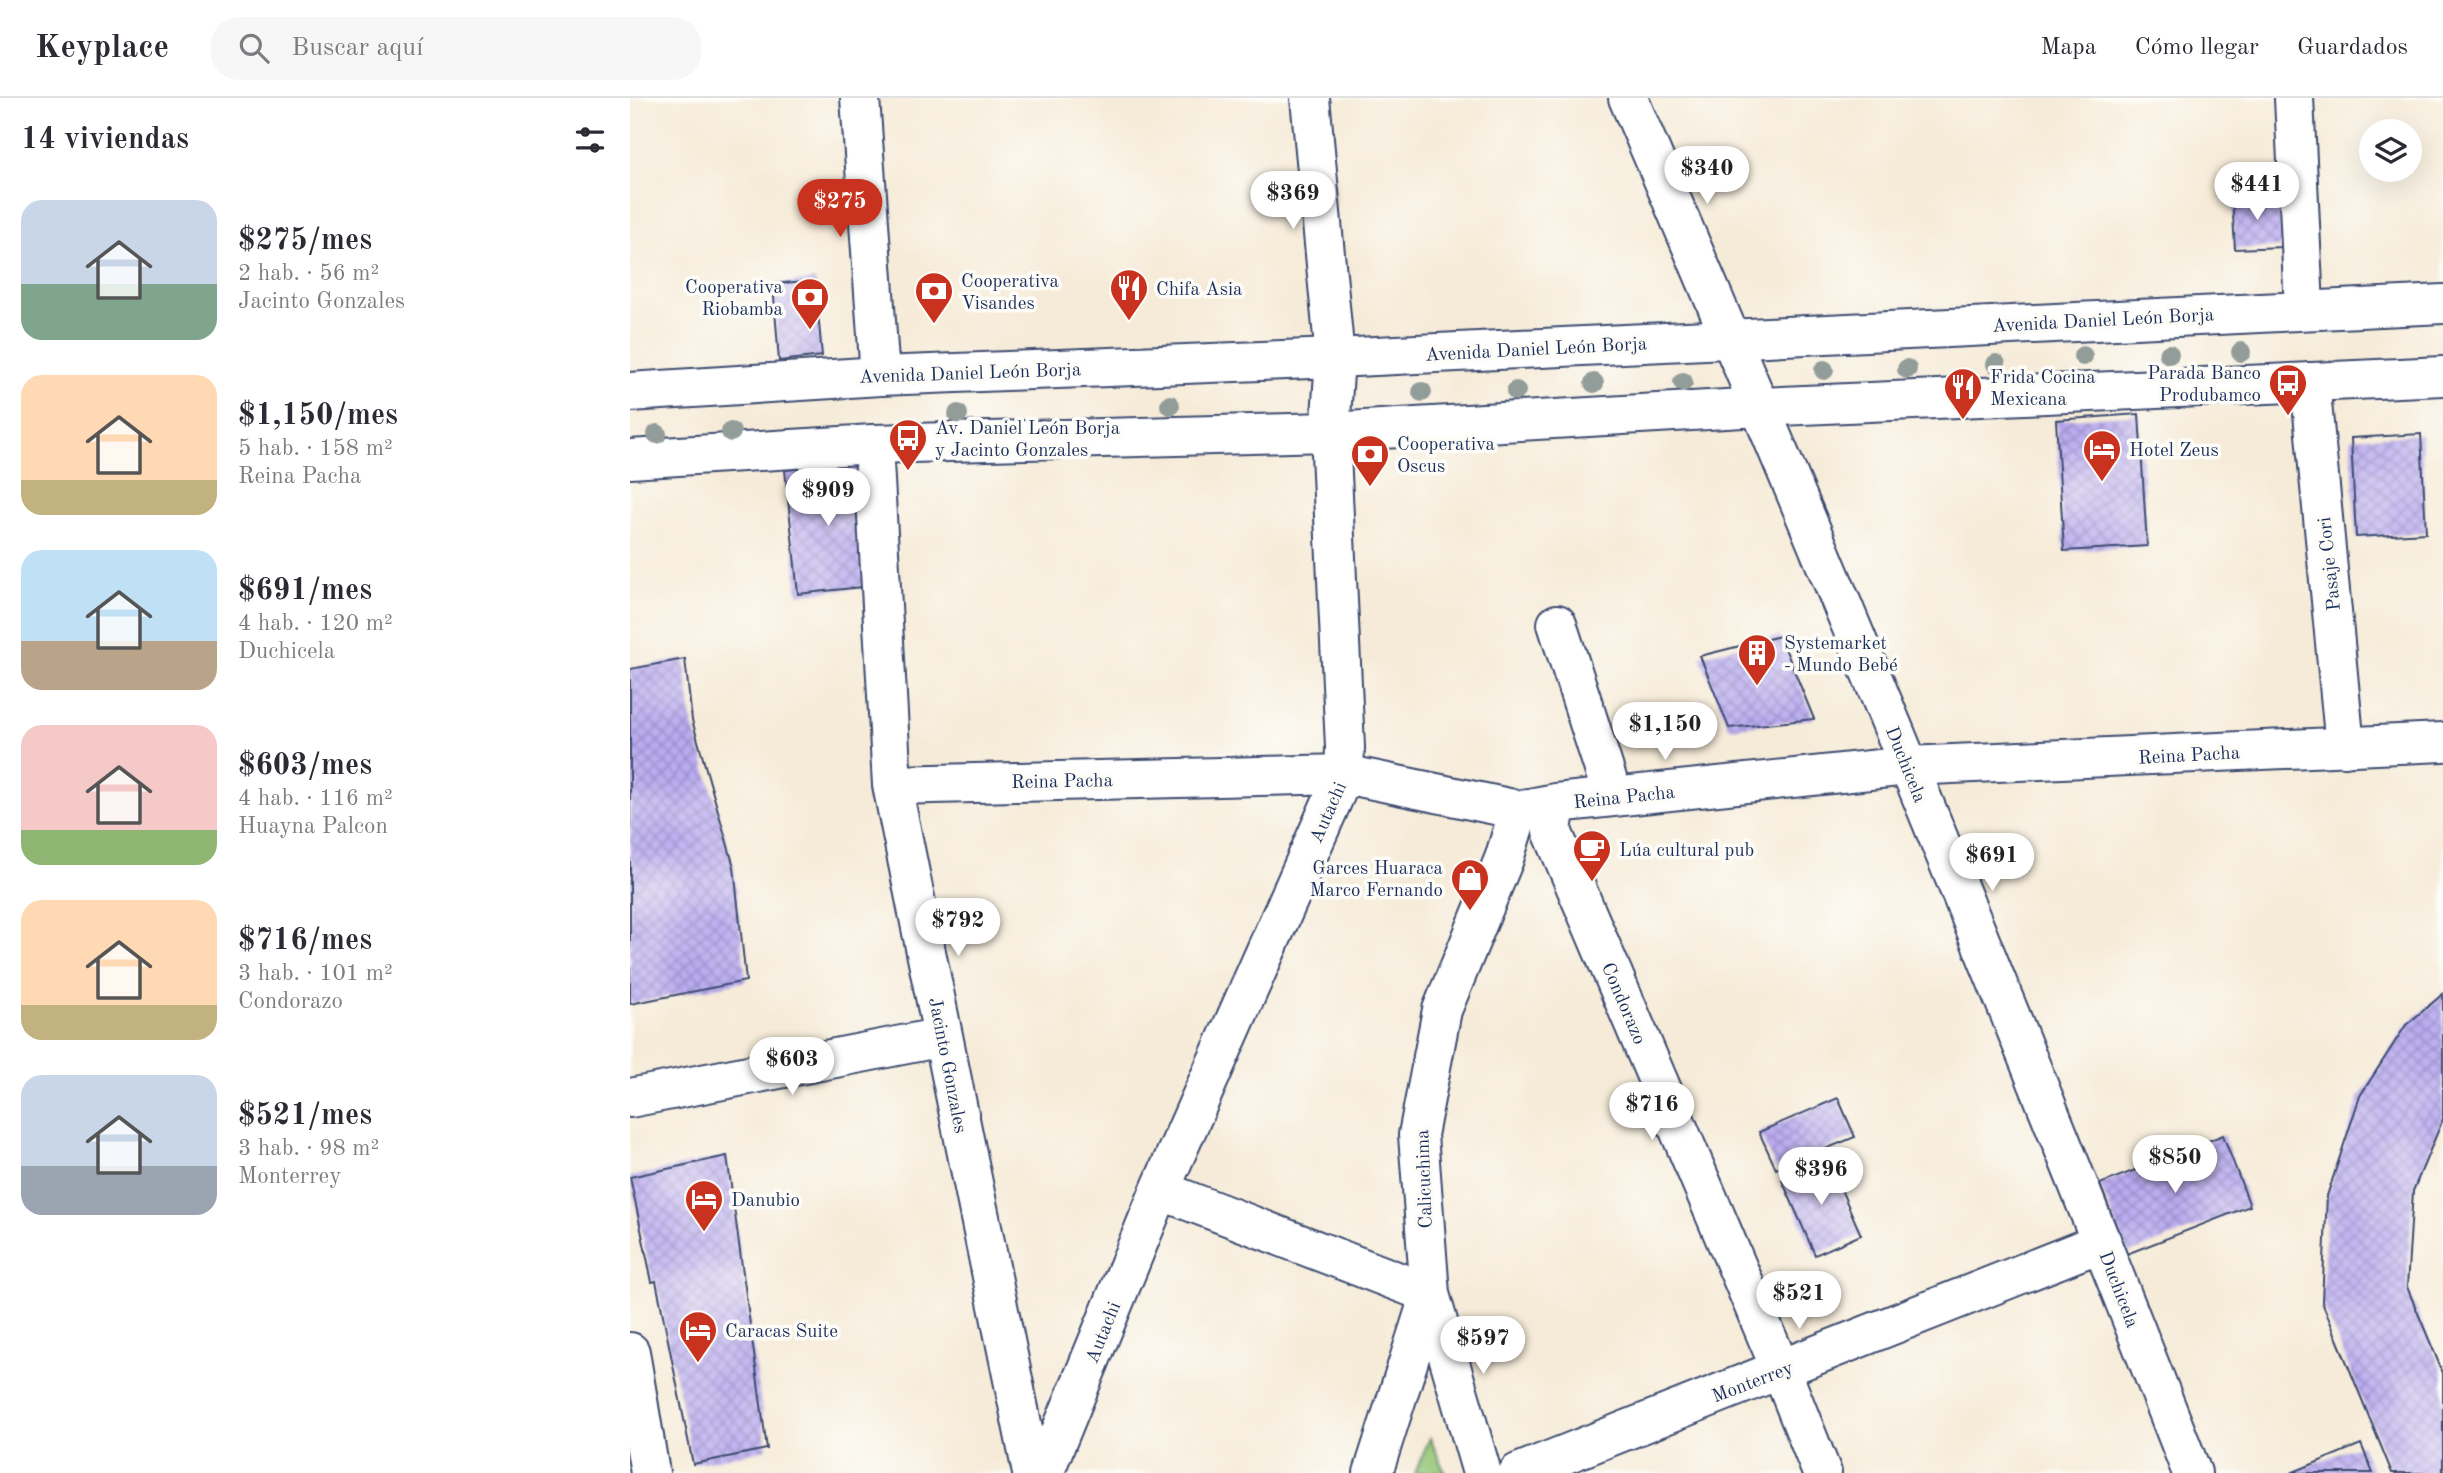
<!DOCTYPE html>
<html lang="es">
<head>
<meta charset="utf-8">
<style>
  :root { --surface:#fff; --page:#f7f7f7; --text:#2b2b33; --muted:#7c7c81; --line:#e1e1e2; --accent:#c8321e }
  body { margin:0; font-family:"Old Standard TT",serif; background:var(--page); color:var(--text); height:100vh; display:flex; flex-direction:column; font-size:26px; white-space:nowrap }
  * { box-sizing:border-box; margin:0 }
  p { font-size:23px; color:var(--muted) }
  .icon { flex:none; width:38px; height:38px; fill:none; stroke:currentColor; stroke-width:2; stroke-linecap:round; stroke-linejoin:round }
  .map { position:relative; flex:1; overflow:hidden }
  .sheet { display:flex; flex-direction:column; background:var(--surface); width:630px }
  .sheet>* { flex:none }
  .controls { position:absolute; left:1729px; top:21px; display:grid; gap:14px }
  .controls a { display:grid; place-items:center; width:63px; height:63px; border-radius:50%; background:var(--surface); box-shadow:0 7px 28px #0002; font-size:35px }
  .price { position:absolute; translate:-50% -60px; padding:0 16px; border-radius:24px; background:#fff; color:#222; font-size:23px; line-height:46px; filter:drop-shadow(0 2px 4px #0008) }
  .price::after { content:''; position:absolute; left:50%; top:42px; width:21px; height:16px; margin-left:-10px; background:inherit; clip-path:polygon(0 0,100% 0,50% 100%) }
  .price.current { background:var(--accent); color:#fff }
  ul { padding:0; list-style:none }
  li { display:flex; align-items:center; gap:21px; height:175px; padding:0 21px }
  li span { display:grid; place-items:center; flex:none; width:196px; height:140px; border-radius:21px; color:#555 }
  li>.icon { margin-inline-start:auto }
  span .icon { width:84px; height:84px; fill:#fffc; stroke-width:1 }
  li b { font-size:30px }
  h2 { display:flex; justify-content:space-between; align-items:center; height:84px; padding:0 21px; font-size:30px }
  header { display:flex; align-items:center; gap:42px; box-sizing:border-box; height:98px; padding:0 35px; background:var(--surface); border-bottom:2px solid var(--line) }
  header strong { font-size:33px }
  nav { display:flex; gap:38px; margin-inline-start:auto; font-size:24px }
  .search { width:490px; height:63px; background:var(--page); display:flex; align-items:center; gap:18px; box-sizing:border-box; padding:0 24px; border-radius:28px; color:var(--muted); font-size:26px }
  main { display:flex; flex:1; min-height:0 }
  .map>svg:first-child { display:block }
</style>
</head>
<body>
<header>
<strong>Keyplace</strong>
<div class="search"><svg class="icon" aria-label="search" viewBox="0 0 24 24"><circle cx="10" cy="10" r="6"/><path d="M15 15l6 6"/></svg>Buscar aquí</div>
<nav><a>Mapa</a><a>Cómo llegar</a><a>Guardados</a></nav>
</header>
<main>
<section class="sheet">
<h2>14 viviendas<svg class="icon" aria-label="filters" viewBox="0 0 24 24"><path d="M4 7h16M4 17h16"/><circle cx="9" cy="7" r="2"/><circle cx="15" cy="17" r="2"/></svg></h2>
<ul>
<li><span style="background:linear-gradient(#c9d6e8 60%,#7fa58c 0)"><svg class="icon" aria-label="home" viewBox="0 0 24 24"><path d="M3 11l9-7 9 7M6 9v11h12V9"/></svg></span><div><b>$275/mes</b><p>2 hab. · 56 m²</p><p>Jacinto Gonzales</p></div></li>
<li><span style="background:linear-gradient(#ffd9b3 75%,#c2b280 0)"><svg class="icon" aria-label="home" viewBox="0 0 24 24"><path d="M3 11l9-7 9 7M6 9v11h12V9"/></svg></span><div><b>$1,150/mes</b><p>5 hab. · 158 m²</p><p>Reina Pacha</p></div></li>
<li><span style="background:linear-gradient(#bfe0f5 65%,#b9a48a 0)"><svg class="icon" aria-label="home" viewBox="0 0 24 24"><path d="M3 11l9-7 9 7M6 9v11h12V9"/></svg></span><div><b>$691/mes</b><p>4 hab. · 120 m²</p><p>Duchicela</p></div></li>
<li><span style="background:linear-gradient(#f6c9c9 75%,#8fb573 0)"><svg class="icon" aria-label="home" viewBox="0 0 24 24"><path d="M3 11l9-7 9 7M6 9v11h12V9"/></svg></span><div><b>$603/mes</b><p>4 hab. · 116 m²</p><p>Huayna Palcon</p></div></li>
<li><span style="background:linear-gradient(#ffd9b3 75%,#c2b280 0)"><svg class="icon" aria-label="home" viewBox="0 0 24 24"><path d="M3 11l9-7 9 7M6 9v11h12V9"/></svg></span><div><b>$716/mes</b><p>3 hab. · 101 m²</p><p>Condorazo</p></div></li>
<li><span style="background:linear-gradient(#c9d6e8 65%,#9aa5b1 0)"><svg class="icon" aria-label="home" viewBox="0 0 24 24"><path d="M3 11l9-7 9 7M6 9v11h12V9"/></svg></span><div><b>$521/mes</b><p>3 hab. · 98 m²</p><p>Monterrey</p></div></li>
</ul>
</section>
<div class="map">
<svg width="1813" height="1375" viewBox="0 0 1813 1375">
  <defs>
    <pattern id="grass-tufts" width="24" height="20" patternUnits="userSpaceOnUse" patternTransform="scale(1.75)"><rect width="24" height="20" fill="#96c777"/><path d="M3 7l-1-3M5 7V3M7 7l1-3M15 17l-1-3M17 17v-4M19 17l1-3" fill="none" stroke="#7aa265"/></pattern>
    <pattern id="building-cross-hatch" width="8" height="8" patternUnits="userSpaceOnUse" patternTransform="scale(1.75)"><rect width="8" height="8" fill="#baabf0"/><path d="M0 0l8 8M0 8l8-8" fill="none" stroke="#968cc6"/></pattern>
  </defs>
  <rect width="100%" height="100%" fill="#fdfcf7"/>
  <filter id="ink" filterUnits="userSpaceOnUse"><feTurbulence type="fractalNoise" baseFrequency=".0143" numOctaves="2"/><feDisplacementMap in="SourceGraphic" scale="14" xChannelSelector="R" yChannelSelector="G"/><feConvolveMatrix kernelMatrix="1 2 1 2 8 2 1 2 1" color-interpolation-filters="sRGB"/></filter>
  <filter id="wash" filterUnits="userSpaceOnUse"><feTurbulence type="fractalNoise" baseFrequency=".00686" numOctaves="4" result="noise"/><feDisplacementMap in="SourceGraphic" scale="28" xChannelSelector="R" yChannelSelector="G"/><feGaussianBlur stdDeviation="1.57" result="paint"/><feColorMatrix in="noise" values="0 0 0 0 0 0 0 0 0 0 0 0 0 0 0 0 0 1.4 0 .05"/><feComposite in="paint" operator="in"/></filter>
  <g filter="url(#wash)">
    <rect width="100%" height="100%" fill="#f6ebd8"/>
    <path fill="url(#grass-tufts)" stroke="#587b6a" stroke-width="2" d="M800 1340 815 1375H785Z"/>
    <g id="blocks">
      <path fill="url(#building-cross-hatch)" d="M1650 97 1652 149 1605 151 1602 99Z
        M185 182 192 258 149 263 143 186Z
        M1509 316 1517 448 1434 453 1426 322Z
        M1791 336 1796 435 1726 439 1721 340Z
        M229 364 241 488 168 496 155 372Z
        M1150 538 1184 621 1099 630 1070 558Z
        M55 561 62 622 104 769 116 883 0 906V571Z
        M1813 896V1021L1783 1093 1777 1189 1813 1275V1375H1762L1692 1204 1697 1098 1730 998 1776 927Z
        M1208 1000 1225 1039 1146 1071 1129 1034Z
        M1593 1037 1620 1108 1497 1156 1470 1086Z
        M97 1058 137 1351 63 1366 26 1183 22 1184 0 1079Z
        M1198 1062 1231 1137 1185 1157 1152 1082Z
        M1731 1346 1743 1375H1661Z"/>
    </g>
  </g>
  <g filter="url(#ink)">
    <use href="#blocks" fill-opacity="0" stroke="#3c4b70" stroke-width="2"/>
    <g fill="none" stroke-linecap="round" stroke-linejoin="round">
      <defs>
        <path id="minor" d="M230 0 250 278
          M998 0C1194 455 1382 914 1562 1375
          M1664 0 1674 210
          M1680 284 1715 649
          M243 346 262 687 402 1375
          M927 526 983 699
          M262 687 714 676 889 712 926 705 1278 668 1813 644
          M926 705 922 733 1151 1272 1192 1375
          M0 1000 313 939
          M530 1092 800 1196
          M0 1254 20 1375
          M414 1375 530 1092 714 676 715 649 700 334 705 260 680 0
          M743 1375 800 1196
          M852 1375 800 1196 788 1037 812 912 874 761 889 712
          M888 1375 1472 1144"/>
        <path id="major" d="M0 294 250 278 705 260 1813 206
          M0 361 243 346 700 334 1130 309 1813 278"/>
      </defs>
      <use href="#minor" stroke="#3c4b70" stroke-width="42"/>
      <use href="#major" stroke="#3c4b70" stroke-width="42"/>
      <use href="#minor" stroke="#fff" stroke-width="38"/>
      <use href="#major" stroke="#fff" stroke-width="38"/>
    </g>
    <g fill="#929d99">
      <circle cx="1611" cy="254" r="10"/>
      <circle cx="1539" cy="256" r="10"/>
      <circle cx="1453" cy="258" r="10"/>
      <circle cx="1366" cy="266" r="10"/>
      <circle cx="1277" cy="271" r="10"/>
      <circle cx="1194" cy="272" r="10"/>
      <circle cx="1053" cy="284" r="10"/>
      <circle cx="964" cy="285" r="10"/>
      <circle cx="886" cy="293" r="10"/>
      <circle cx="792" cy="294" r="10"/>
      <circle cx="540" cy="307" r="10"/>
      <circle cx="328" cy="316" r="10"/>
      <circle cx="101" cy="334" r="10"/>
      <circle cx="27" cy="336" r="10"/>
    </g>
  </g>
  <defs>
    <symbol id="restaurant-pin" viewBox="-11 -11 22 30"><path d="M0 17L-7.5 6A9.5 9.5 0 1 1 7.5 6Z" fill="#c8321e" stroke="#fdfcf7"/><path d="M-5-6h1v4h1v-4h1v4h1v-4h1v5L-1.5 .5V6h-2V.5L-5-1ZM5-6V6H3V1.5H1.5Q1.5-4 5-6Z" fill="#fff"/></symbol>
    <symbol id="bank-pin" viewBox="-11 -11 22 30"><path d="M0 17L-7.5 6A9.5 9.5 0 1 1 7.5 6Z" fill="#c8321e" stroke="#fdfcf7"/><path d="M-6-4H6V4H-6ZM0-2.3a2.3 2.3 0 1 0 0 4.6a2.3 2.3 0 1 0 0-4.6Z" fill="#fff"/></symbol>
    <symbol id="bus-pin" viewBox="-11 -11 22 30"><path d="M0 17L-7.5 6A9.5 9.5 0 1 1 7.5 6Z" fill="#c8321e" stroke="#fdfcf7"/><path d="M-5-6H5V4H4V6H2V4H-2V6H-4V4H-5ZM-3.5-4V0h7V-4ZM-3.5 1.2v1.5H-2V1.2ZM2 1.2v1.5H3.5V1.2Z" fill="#fff"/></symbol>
    <symbol id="hotel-pin" viewBox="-11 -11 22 30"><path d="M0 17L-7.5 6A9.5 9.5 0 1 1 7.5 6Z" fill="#c8321e" stroke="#fdfcf7"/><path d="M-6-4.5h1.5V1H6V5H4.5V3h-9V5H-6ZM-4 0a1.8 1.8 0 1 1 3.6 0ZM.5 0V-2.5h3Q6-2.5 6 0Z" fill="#fff"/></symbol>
    <symbol id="building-pin" viewBox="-11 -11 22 30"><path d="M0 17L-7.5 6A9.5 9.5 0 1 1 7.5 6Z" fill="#c8321e" stroke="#fdfcf7"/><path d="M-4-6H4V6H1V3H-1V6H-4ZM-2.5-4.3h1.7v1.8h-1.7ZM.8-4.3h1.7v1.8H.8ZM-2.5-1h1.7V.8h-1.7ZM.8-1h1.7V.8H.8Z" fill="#fff"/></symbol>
    <symbol id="cafe-pin" viewBox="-11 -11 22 30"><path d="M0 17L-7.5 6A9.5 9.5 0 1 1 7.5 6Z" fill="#c8321e" stroke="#fdfcf7"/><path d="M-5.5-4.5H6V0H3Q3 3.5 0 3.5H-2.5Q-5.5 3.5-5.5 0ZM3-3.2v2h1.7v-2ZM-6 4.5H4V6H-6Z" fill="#fff"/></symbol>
    <symbol id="shop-pin" viewBox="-11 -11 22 30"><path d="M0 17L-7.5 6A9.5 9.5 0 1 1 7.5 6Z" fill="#c8321e" stroke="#fdfcf7"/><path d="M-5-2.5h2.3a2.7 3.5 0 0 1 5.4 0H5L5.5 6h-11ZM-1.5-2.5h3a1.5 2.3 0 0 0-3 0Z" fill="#fff"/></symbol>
  </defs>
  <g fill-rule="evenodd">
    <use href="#restaurant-pin" x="477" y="168" width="44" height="60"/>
    <use href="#bank-pin" x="282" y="171" width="44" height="60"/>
    <use href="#bank-pin" x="158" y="177" width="44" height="60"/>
    <use href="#bus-pin" x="1636" y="263" width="44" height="60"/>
    <use href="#restaurant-pin" x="1311" y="267" width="44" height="60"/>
    <use href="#bus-pin" x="256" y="318" width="44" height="60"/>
    <use href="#hotel-pin" x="1450" y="329" width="44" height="60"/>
    <use href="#bank-pin" x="718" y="334" width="44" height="60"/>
    <use href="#building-pin" x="1105" y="533" width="44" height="60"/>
    <use href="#cafe-pin" x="940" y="729" width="44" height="60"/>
    <use href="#shop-pin" x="818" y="758" width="44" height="60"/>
    <use href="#hotel-pin" x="52" y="1079" width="44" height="60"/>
    <use href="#hotel-pin" x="46" y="1210" width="44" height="60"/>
  </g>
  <g text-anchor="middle" stroke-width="7" stroke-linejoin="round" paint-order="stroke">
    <g font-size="19" fill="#1b2f5e" stroke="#fdfcf7" text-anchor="start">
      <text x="331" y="189">Cooperativa<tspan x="331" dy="22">Visandes</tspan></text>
      <text x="153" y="195" text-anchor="end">Cooperativa<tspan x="153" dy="22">Riobamba</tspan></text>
      <text x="526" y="197">Chifa Asia</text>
      <text x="1631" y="281" text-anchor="end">Parada Banco<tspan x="1631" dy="22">Produbamco</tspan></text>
      <text x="1360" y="285">Frida Cocina<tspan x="1360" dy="22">Mexicana</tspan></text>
      <text x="305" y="336">Av. Daniel León Borja<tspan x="305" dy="22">y Jacinto Gonzales</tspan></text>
      <text x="767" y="352">Cooperativa<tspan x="767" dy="22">Oscus</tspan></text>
      <text x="1499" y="358">Hotel Zeus</text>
      <text x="1154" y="551">Systemarket<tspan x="1154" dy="22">- Mundo Bebé</tspan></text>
      <text x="989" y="758">Lúa cultural pub</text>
      <text x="813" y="776" text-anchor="end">Garces Huaraca<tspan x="813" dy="22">Marco Fernando</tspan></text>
      <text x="101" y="1108">Danubio</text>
      <text x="95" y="1239">Caracas Suite</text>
    </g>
    <g font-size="19" fill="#1b2f5e" stroke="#fdfcf7">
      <text transform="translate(1473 221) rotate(-3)" y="7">Avenida Daniel León Borja</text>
      <text transform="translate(906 250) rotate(-3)" y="7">Avenida Daniel León Borja</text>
      <text transform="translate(340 274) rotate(-2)" y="7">Avenida Daniel León Borja</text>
      <text transform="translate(1698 466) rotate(-96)" y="7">Pasaje Cori</text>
      <text transform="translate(1559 656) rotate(-3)" y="7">Reina Pacha</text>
      <text transform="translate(1277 666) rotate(68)" y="7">Duchicela</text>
      <text transform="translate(432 682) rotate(-1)" y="7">Reina Pacha</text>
      <text transform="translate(994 698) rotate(-6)" y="7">Reina Pacha</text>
      <text transform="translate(697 714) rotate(-66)" y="7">Autachi</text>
      <text transform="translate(995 905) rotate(67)" y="7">Condorazo</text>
      <text transform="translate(319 967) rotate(79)" y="7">Jacinto Gonzales</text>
      <text transform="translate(793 1081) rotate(-92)" y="7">Calicuchima</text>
      <text transform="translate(1490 1191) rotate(69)" y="7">Duchicela</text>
      <text transform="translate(472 1234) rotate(-68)" y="7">Autachi</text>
      <text transform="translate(1122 1283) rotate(-21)" y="7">Monterrey</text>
    </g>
  </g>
</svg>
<div class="controls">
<a><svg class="icon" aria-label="layers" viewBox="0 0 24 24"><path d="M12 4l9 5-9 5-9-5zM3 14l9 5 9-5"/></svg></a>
</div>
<b class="price" style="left:1077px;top:108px">$340</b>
<b class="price" style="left:1627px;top:124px">$441</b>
<b class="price" style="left:663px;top:133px">$369</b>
<b class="price current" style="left:210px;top:141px">$275</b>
<b class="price" style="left:198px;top:430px">$909</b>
<b class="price" style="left:1035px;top:664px">$1,150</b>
<b class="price" style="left:1362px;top:795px">$691</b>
<b class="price" style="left:328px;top:860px">$792</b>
<b class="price" style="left:162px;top:999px">$603</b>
<b class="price" style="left:1022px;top:1044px">$716</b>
<b class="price" style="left:1545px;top:1097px">$850</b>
<b class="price" style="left:1191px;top:1109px">$396</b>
<b class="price" style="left:1169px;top:1233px">$521</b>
<b class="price" style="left:853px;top:1278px">$597</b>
</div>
</main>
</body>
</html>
